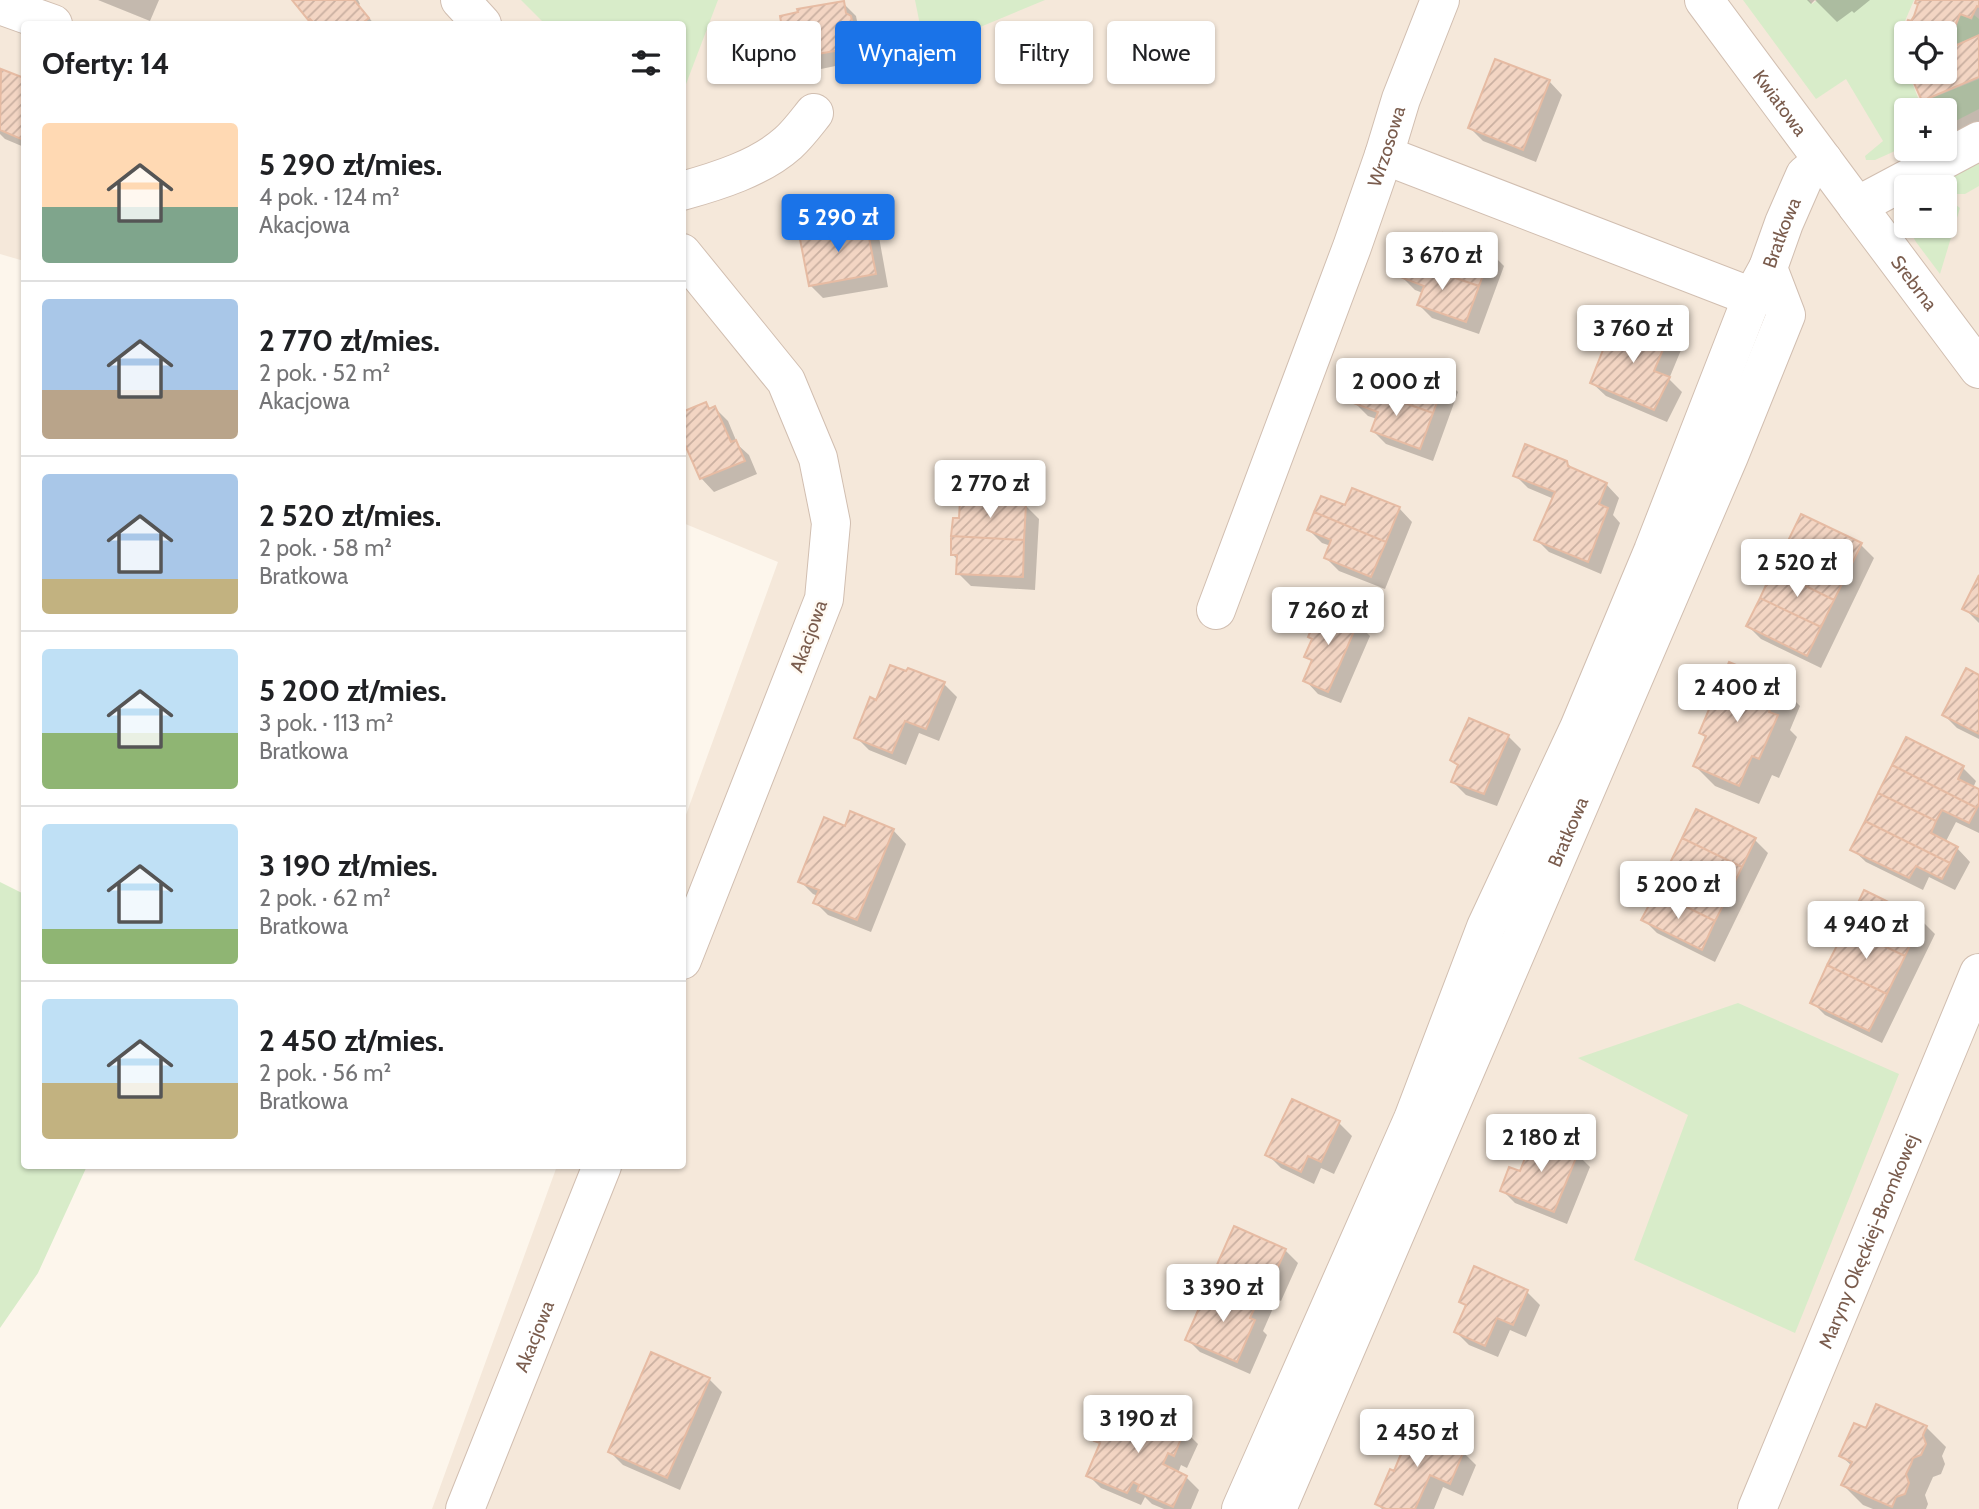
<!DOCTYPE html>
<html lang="pl">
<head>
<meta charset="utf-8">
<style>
  :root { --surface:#fff; --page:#f2f2f2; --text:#202124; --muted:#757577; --line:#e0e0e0; --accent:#1a73e8 }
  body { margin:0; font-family:Cabin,sans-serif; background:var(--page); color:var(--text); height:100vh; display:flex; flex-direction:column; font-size:26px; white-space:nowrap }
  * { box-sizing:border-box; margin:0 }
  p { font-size:23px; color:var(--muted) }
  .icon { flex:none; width:38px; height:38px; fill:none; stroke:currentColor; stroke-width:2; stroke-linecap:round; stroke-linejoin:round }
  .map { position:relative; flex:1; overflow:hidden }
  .drawer { position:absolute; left:21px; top:21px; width:665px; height:1148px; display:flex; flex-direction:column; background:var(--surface); border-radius:7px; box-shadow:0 2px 5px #0004 }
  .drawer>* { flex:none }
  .banner { position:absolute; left:707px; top:21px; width:665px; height:63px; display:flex; gap:14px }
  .controls { position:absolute; left:1894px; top:21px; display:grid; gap:14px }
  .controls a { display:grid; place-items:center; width:63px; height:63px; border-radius:7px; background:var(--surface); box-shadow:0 2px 5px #0004; font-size:35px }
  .price { position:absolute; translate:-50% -60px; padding:0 16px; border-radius:7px; background:#fff; color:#222; font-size:23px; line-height:46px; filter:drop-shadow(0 2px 4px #0008) }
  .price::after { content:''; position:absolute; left:50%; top:42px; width:21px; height:16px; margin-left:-10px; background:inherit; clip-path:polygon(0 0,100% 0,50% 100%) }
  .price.on { background:var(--accent); color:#fff }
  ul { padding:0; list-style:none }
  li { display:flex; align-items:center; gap:21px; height:175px; padding:0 21px }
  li+li { border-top:2px solid var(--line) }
  li span { display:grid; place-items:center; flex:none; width:196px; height:140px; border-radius:7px; color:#555 }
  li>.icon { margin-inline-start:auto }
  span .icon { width:84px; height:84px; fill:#fffc; stroke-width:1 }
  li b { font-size:30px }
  h2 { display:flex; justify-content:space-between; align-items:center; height:84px; padding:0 21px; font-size:30px }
  .tag { padding:0 24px; border-radius:7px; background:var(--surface); box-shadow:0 2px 5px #0004; font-size:24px; line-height:63px }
  .tag.on { background:var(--accent); color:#fff }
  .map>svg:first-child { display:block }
</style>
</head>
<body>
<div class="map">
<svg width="1979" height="1509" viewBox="0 0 1979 1509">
  <defs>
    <pattern id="building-hatch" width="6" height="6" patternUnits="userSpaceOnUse" patternTransform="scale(1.75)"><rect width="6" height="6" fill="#f3d5c3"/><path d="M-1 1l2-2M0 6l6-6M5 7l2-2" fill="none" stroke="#cab0a1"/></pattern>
  </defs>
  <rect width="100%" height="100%" fill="#fdf6ec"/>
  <path fill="#f5e8da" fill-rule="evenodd" d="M0 0H1979V1509H432L557 1166H682L683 823 778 562 683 523 682 24H24V261L0 254ZM1906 33H1944V72H1906ZM1906 110H1944V149H1906ZM1906 187H1944V226H1906Z"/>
  <path fill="#d8ecc9" d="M521 0H718L683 92 682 24H545Z
    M915 0H1045L925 50Z
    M1743 0H1809L1812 4 1817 0H1914L1899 35 1906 51V72H1908L1920 103 1979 79V109L1944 127V110H1906V146L1875 160H1866L1865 156 1883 141 1846 79 1816 99Z
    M1961 15 1972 20 1974 15 1979 19V35L1956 44 1952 37Z
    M1979 161V186L1965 194H1944V187H1927Z
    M1944 205H1956L1960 208 1940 274 1916 242 1907 226H1944Z
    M0 882 24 894V1166H87L38 1273 0 1328Z
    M1738 1003 1899 1074 1795 1333 1634 1260 1688 1115 1578 1058Z"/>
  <path fill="#0003" d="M98 0H159L150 21Z
    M295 0H358L360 4 359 5 374 24H316Z
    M1807 0H1870L1854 13 1852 11 1837 22 1815 0 1811 4Z
    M1918 0H1979V129L1960 137 1944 121V110H1934L1923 100 1911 72H1944V33L1904 35 1912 23 1919 5Z
    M843 3 856 16 858 26 864 31 865 40 861 45 864 60 821 69 818 66 802 69 789 56Z
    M2 71 24 80V147L5 139 0 134V75Z
    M1549 81 1562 95 1536 162 1483 141 1470 128Z
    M866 224 879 237 888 287 823 298 810 285Z
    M1441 243 1491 253 1504 266 1479 334 1432 318 1419 305 1423 293 1415 290 1402 277 1421 248Z
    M1668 336 1681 350 1669 379 1682 392 1667 422 1606 396 1592 383 1624 339Z
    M1445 379 1458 392 1433 461 1386 444 1373 431 1377 419 1368 416 1355 403 1391 381Z
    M706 404 711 410 715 408 728 421 738 445 749 455 757 474 714 492 701 478Z
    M1566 462 1574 470 1606 484 1619 498 1613 515 1620 523 1601 574 1549 552 1536 539 1554 499 1528 488 1515 475Z
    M1026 506 1039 519 1035 590 971 586 958 573V560L953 555Z
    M1346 507 1399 508 1412 522 1385 589 1339 571 1326 558 1331 546 1322 543 1309 530Z
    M1861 545 1874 558 1821 668 1761 639 1748 626Z
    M1979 579V623L1965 609Z
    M1357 623 1370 636 1341 703 1318 694 1305 680 1313 663 1306 656Z
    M1730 665 1780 686 1800 706 1790 730 1797 737 1779 778 1772 775 1759 804 1715 786 1695 766 1707 739 1701 733Z
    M1979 677V739L1957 728 1944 715Z
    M944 684 957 697 939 741 919 733 906 765 869 750 856 737 877 702Z
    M1508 736 1521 749 1497 806 1466 795 1453 782 1459 767 1452 760Z
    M1907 739 1963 768 1976 781 1973 788 1979 791V833L1956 822 1945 843 1957 848 1970 862 1955 890 1929 877 1923 890 1866 862 1852 849Z
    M846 828 893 830 906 844 871 932 828 915 815 902 818 896 813 894 800 881Z
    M1755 840 1768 853 1715 962 1657 933 1644 920Z
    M1865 893 1922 921 1935 934 1882 1043 1825 1015 1812 1002Z
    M1339 1123 1352 1136 1334 1174 1321 1168 1314 1184 1281 1168 1268 1155Z
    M1577 1154 1590 1167 1567 1224 1515 1203 1502 1190 1521 1173Z
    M1285 1250 1298 1263 1281 1301 1277 1299 1263 1331 1267 1335 1250 1374 1200 1352 1187 1339 1209 1304 1223 1271 1219 1266Z
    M1527 1292 1540 1305 1526 1337 1510 1330 1498 1357 1469 1345 1456 1332 1467 1308 1461 1301Z
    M709 1379 722 1392 680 1490 623 1465 610 1452Z
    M1149 1414 1184 1430 1198 1444 1187 1468 1181 1465 1178 1473 1186 1477 1199 1490 1191 1509H1164L1152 1504 1145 1497 1141 1505 1101 1488 1088 1475 1101 1445 1096 1441 1145 1422Z
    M1926 1427 1946 1447 1942 1456 1945 1464 1941 1474 1933 1477 1925 1495 1928 1504 1926 1509H1873L1863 1505 1843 1485 1852 1466 1841 1456 1867 1430Z
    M1396 1445 1463 1452 1476 1465 1463 1496 1443 1487 1434 1509H1382L1377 1504 1395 1473 1404 1452Z"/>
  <path fill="url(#building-hatch)" stroke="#e6bba3" stroke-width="2" d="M292 0H354L369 18 361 24H315L310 19 309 21Z
    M1916 0H1979V7L1977 6 1971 18 1960 14 1951 36 1955 46 1979 35V77L1922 101 1909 72H1944V33H1906V44L1902 35 1908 20 1911 21 1914 16 1918 4 1915 3Z
    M844 1 846 13 851 16 853 26 849 31 852 48 806 56V53L787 57 780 16 798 12 797 9Z
    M1495 59 1550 80 1523 150 1468 128Z
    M1 69 24 78V130L21 139 0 130Z
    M866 222 876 274 809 286 799 234Z
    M1443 233 1492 251 1479 286 1405 261 1412 243 1420 246 1424 235 1440 241Z
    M1405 261 1479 286 1466 322 1417 305 1424 286 1400 277Z
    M1630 319 1669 335 1654 371 1670 377 1654 410 1590 383 1610 332 1623 337Z
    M1397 360 1446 378 1433 413 1359 387 1366 370 1390 379Z
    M1359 387 1433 413 1420 449 1371 431 1378 412 1353 403Z
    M706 402 709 409 715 406 731 442 736 440 745 461 700 479 682 438V412Z
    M1525 444 1567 461 1568 466 1607 483 1599 504 1608 508 1588 562 1534 540 1555 492 1513 476Z
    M1352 488 1400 507 1386 542 1314 512 1321 496 1345 505Z
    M960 500 1026 504 1024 540 951 536 953 518H959Z
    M1314 512 1386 542 1371 577 1324 558 1331 540 1307 530Z
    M1801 514 1862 543 1848 572 1787 543Z
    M951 536 1024 540 1023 577 956 574 957 555H951Z
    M1787 543 1848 572 1834 600 1773 570Z
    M1773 570 1834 600 1821 627 1760 598Z
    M1979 575V617L1962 609Z
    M1760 598 1821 627 1807 656 1746 626Z
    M1321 606 1358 622 1328 692 1303 681 1312 660 1304 657 1312 639 1308 637Z
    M1729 662 1781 684 1769 712 1778 715 1759 759 1752 756 1739 786 1693 766 1706 736 1699 733Z
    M890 665 906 671 908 668 945 682 926 729 905 721 892 753 854 738 870 697 876 700Z
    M1966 668 1979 675V734L1942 715Z
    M1469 718 1509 735 1484 794 1451 782 1458 765 1450 760Z
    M1906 737 1964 766 1958 779 1979 789V804L1977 808 1892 765Z
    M1892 765 1977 808 1969 823 1942 810 1936 821 1878 793Z
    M1878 793 1936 821 1931 833 1958 847 1950 863 1865 821Z
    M1696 809 1756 838 1742 867 1682 838Z
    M850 811 894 829 857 920 813 903 819 890 798 882 824 817 845 826Z
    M1865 821 1950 863 1942 879 1916 866 1909 878 1850 850Z
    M1682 838 1742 867 1729 894 1669 865Z
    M1669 865 1729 894 1715 921 1656 892Z
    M1864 890 1923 919 1905 956 1846 928Z
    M1656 892 1715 921 1702 950 1641 920Z
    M1846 928 1905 956 1887 994 1827 965Z
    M1827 965 1887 994 1869 1031 1810 1003Z
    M1292 1099 1340 1121 1321 1162 1308 1156 1301 1172 1265 1155Z
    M1534 1135 1578 1153 1554 1212 1500 1191 1509 1167 1520 1171Z
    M1234 1226 1286 1249 1268 1289 1263 1288 1257 1303 1215 1285 1222 1269 1216 1267Z
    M1474 1266 1528 1290 1513 1325 1497 1318 1485 1346 1454 1332 1466 1305 1459 1302Z
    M1215 1285 1257 1303 1250 1318 1255 1320 1237 1362 1185 1340 1203 1299 1208 1301Z
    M651 1352 710 1378 667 1478 608 1452Z
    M1876 1404 1927 1426 1923 1435 1926 1444 1921 1455 1913 1458 1911 1464 1906 1474 1909 1483 1905 1494 1896 1497 1892 1507 1841 1485 1852 1462 1839 1456 1854 1423 1866 1428Z
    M1110 1405 1144 1420 1148 1412 1185 1429 1174 1456 1168 1453 1163 1464 1187 1476 1173 1507 1137 1491 1139 1485 1133 1482 1127 1493 1086 1476 1100 1443 1094 1441Z
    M1403 1424 1464 1451 1450 1484 1430 1475 1415 1509H1386L1375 1504 1390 1469 1394 1471 1403 1449 1394 1445Z"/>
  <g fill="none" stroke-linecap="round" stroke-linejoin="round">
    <defs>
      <g id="minor">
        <path d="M460 0 482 24"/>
        <path id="s1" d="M1704 0 1857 206"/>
        <path d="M0 5 53 24"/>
        <path id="s2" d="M1979 141 1857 206 1979 369"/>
        <path d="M1384 155 1752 297"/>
        <path d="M682 191C718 181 760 168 788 143 798 134 806 123 814 113"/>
        <path d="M682 253 786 381 818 458 831 523 824 599 682 960"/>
        <path id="s3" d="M1216 610 1352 247 1384 155 1401 99 1440 0"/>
        <path id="s4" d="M465 1509 602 1166"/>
        <path d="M1241 1509 1413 1119 1486 927 1579 728 1653 551 1752 297 1768 268"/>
        <path id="s5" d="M1277 1509 1729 456 1786 315 1768 268 1784 223 1805 175 1823 160"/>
        <path id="s6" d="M1757 1509 1979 973"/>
      </g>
    </defs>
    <use href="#minor" stroke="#d1beb0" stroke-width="40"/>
    <use href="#minor" stroke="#fff" stroke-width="38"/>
  </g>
  <g text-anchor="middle" stroke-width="5" stroke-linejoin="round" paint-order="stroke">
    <g font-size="19" fill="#7a5c4d" stroke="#fffaf3">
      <text dy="7" stroke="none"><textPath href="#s1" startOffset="128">Kwiatowa</textPath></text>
      <text dy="7" stroke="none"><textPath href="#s3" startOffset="494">Wrzosowa</textPath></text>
      <text dy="7" stroke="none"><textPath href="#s5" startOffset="1386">Bratkowa</textPath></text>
      <text dy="7" stroke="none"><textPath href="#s2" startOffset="234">Srebrna</textPath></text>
      <text transform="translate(808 636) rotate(-70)" y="7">Akacjowa</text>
      <text dy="7" stroke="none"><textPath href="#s5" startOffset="737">Bratkowa</textPath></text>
      <text dy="7" stroke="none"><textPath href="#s6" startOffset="290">Maryny Okęckiej-Bromkowej</textPath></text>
      <text dy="7" stroke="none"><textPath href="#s4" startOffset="186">Akacjowa</textPath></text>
    </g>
  </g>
</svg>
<div class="controls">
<a><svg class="icon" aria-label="locate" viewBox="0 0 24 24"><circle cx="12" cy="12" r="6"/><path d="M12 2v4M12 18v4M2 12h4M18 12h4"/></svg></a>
<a>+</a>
<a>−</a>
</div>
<b class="price on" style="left:838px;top:254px">5 290 zł</b>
<b class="price" style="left:1442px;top:292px">3 670 zł</b>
<b class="price" style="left:1633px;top:365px">3 760 zł</b>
<b class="price" style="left:1396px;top:418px">2 000 zł</b>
<b class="price" style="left:990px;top:520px">2 770 zł</b>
<b class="price" style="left:1797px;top:599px">2 520 zł</b>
<b class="price" style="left:1328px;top:647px">7 260 zł</b>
<b class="price" style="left:1737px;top:724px">2 400 zł</b>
<b class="price" style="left:1678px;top:921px">5 200 zł</b>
<b class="price" style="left:1866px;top:961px">4 940 zł</b>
<b class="price" style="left:1541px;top:1174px">2 180 zł</b>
<b class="price" style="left:1223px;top:1324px">3 390 zł</b>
<b class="price" style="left:1138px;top:1455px">3 190 zł</b>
<b class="price" style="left:1417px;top:1469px">2 450 zł</b>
<div class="banner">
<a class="tag">Kupno</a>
<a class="tag on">Wynajem</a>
<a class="tag">Filtry</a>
<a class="tag">Nowe</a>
</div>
<section class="drawer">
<h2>Oferty: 14<svg class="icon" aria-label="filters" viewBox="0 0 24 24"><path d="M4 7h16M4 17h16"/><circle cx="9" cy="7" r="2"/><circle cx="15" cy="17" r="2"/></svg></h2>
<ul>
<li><span style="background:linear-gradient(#ffd9b3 60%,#7fa58c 0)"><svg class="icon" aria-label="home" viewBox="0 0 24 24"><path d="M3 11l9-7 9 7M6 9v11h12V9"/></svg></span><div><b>5 290 zł/mies.</b><p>4 pok. · 124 m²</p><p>Akacjowa</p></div></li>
<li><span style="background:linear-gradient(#a9c7e8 65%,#b9a48a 0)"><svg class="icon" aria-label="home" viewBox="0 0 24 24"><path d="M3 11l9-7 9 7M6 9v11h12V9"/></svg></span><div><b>2 770 zł/mies.</b><p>2 pok. · 52 m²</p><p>Akacjowa</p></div></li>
<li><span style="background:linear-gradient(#a9c7e8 75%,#c2b280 0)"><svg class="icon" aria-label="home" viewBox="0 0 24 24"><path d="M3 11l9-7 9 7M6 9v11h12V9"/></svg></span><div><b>2 520 zł/mies.</b><p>2 pok. · 58 m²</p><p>Bratkowa</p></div></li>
<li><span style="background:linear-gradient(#bfe0f5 60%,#8fb573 0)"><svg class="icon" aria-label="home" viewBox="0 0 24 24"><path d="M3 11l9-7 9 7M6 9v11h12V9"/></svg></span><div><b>5 200 zł/mies.</b><p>3 pok. · 113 m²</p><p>Bratkowa</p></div></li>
<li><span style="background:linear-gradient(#bfe0f5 75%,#8fb573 0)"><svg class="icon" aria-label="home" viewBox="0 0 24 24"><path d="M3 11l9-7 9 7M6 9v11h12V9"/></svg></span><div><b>3 190 zł/mies.</b><p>2 pok. · 62 m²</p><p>Bratkowa</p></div></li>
<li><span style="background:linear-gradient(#bfe0f5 60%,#c2b280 0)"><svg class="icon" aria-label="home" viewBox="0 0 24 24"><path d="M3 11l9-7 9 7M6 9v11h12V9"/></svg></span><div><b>2 450 zł/mies.</b><p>2 pok. · 56 m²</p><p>Bratkowa</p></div></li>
</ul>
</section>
</div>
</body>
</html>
